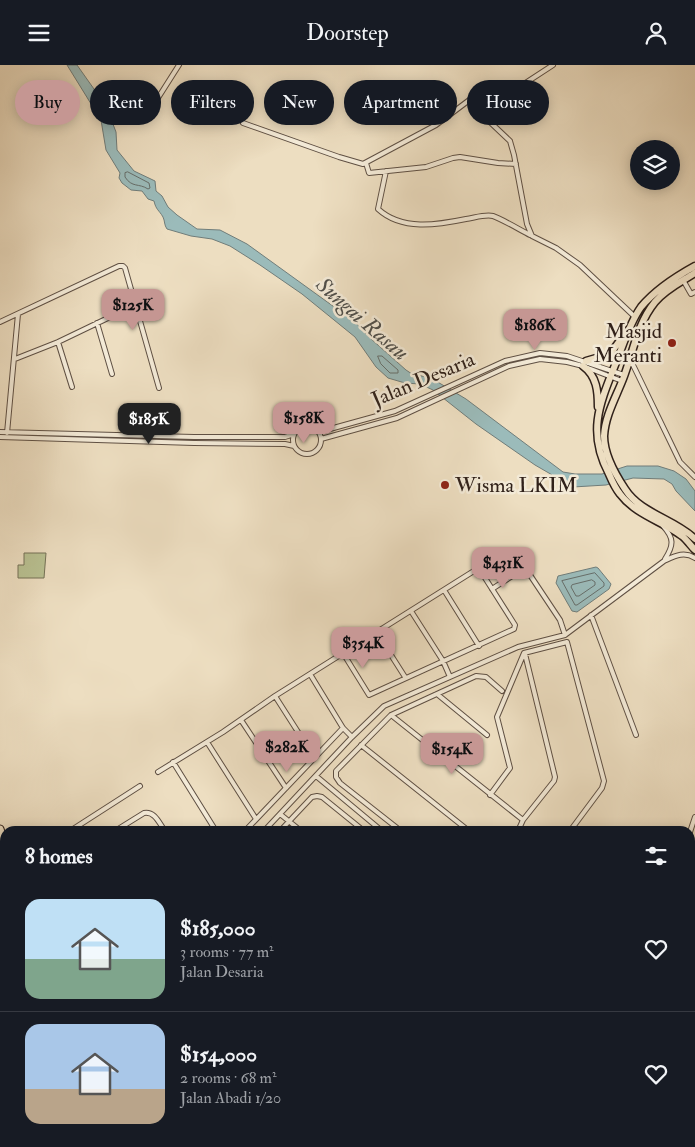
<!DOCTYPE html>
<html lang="en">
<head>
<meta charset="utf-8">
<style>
  :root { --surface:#171b24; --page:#20242c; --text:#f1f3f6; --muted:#9ea1a6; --line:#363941; --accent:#c59692 }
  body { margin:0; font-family:"IM FELL Double Pica",serif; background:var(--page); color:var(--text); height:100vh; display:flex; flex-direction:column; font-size:19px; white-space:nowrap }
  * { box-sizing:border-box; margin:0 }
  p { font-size:16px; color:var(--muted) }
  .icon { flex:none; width:28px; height:28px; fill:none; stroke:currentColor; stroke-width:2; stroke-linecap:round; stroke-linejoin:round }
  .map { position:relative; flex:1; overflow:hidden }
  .details { position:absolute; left:0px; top:761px; width:695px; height:321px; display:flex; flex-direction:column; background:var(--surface); border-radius:15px 15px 0 0; box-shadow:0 2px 12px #0003 }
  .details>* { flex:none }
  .top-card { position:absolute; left:15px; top:15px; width:665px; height:45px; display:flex; gap:10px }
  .fabs { position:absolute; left:630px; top:75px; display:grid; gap:10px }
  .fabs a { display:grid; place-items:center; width:50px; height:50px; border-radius:50%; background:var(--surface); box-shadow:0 2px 12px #0003; font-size:25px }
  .price { position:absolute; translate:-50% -42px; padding:0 11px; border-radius:10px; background:var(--accent); color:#111; font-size:16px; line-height:32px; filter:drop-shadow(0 1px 2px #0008) }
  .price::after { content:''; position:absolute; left:50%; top:30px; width:15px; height:11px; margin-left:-8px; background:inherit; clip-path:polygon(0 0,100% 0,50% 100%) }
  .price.current { background:#222; color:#fff }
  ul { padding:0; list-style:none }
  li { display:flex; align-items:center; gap:15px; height:125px; padding:0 25px }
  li+li { border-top:1px solid var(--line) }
  li span { display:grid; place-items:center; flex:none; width:140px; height:100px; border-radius:15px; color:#555 }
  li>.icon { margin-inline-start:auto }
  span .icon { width:60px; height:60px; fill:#fffc; stroke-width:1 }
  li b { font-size:21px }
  h2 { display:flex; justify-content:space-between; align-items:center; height:60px; padding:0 25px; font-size:21px }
  .tag { padding:0 18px; border-radius:22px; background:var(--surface); box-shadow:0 2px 12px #0003; font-size:18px; line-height:45px }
  .tag.current { background:var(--accent); color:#111 }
  header { display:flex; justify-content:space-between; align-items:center; height:65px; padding:0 25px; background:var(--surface); font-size:22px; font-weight:600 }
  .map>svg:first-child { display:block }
</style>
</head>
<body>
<header><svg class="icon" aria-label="menu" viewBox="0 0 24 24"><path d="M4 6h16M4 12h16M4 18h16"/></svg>Doorstep<svg class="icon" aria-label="person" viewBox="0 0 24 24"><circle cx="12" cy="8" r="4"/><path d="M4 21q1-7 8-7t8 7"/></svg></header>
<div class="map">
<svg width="695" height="1082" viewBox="0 0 695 1082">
  <rect width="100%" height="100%" fill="#eddec1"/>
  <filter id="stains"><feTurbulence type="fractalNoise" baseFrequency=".004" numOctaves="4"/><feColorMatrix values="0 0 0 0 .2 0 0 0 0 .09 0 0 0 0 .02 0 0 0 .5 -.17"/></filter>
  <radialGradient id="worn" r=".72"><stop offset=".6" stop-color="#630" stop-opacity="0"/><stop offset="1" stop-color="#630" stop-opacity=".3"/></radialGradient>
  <path fill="#b9c192" stroke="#747156" d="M24 488H46L44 513H18V500H24Z
    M0 945H5V995H0Z
    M0 1011H5V1078H81L84 1082H0Z"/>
  <path fill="#9bbbba" stroke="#707d7a" d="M67 0H77L106 41 116 67 117 85 134 106 155 116 156 126 162 131 168 142 177 150 197 164 220 165 247 179 355 257 370 273 406 305 412 309 431 313 466 334 563 407 575 409H602L627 401H658L674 406 686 414 695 426V446L676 426 672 419 664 414 633 413 606 420 573 422 535 400 476 359 433 325 420 319 405 318 388 313 376 302 355 272 302 229 260 200 230 181 212 174 191 171 167 164C164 160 165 156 163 152 159 145 156 145 154 136L148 134 142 126 131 125 122 118 119 113 120 108 106 85 101 55Z
    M596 502 598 503 611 519 609 524 577 547 572 546 556 518 558 511Z"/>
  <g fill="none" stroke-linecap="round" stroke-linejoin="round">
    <path stroke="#666e6a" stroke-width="1" d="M128 107 149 118 150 123 148 124C139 118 132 123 125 112V108Z
      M378 291H382L398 305V308H390L381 299Z
      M595 508 604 518V521L577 540H575L562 516Z
      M592 515 595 517V520L579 531H576L571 522 572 520Z"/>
    <defs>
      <path id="minor" d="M553 0 501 34 486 49 491 58 510 76 514 90 527 159 532 171 556 183 580 200 635 252
        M158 33 179 0
        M489 55 494 49V41
        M243 58 339 92 363 99 436 60 472 33 479 32 501 34
        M366 98 369 108 426 102 453 93 460 92 498 98 516 99
        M386 106 378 144C402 166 437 160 466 154 474 153 485 149 493 151 500 153 522 166 530 170
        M683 215 691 229 695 227
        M0 257 119 201H123L125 203 159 323
        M97 258 112 309
        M58 277 72 322
        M15 294 58 277 135 240
        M617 294 633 300 635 304 680 397 695 412
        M293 375a14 14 0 1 1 28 0a14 14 0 1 1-28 0Z
        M0 367 194 372H285L294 369
        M319 367 395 346 505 296 540 288 567 291 624 310
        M7 368 18 249
        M0 372 194 378 285 379 294 381
        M321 374 397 353 509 301 540 294 567 297 583 301 622 316
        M663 461C674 473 674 480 665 494
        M492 524 523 504H526L560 555 565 570
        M444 525 479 581
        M411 546 443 596 450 612
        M591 550 636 670
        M377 568 405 612
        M310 609 343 663 352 672
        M437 629 487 670
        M275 631 314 692
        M391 650 523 755
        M241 655 286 723
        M207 677 256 754
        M361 680 469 766
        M173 697 216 766
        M158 707 223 667 275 631 477 504 480 505 515 560 514 564 369 630 343 588
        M316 711 382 766
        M490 730 510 703 497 652 524 588 567 577 604 716 602 723 570 766
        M280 749 301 766
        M70 766 140 721
        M115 766 144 748C155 746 159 758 165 766
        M245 766 343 663
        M264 766 352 672 384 641 518 582 565 570 664 496C675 491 684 486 695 493
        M280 766 312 732 317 731 322 732 364 766
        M401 766 340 718 336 712V706L391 650 476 611 486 612 502 626
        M518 766 523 755 554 716 555 712 525 589
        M690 767 695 752
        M690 856H695
        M690 865 695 866"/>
      <path id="primary" d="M695 201C675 212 656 224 641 242 631 256 625 274 619 290 602 334 585 364 609 409 612 416 615 423 620 429 636 450 662 456 682 471 687 475 691 481 695 485
        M695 208C681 217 666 224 655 237 637 259 633 288 623 314 616 332 605 351 604 371 604 389 615 409 625 424 641 449 675 454 695 474
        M586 296 610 289 624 270
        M583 301C597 311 598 327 598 342
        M693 1082 695 1080"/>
      <path id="motorway" d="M0 764 5 779
        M0 791 5 807
        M146 1078 149 1082
        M156 1078 159 1082"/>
    </defs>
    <use href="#minor" stroke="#5f5044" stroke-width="6"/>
    <use href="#primary" stroke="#30211a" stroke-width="9"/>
    <use href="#motorway" stroke="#30211a" stroke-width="9"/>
    <use href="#minor" stroke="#f3ead7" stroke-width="4"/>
    <use href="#primary" stroke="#eddec1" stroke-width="6"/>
    <use href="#motorway" stroke="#eddec1" stroke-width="7"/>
  </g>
  <g fill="#8f2418" stroke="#f3ead7" stroke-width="2">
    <circle cx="672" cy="278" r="5"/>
    <circle cx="445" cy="420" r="5"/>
  </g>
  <g text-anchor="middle" stroke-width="5" stroke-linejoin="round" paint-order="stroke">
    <g font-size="21" fill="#30211a" stroke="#f3ead7" text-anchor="end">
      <text x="662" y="273">Masjid<tspan x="662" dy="24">Meranti</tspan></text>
      <text x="455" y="427" text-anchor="start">Wisma LKIM</text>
    </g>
    <g font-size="21" fill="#30211a" stroke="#f3ead7">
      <text transform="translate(423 314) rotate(-23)" y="7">Jalan Desaria</text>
    </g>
    <g font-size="22" font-style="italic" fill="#504f4a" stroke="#f3ead7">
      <text transform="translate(363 253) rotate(41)" y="8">Sungai Rasau</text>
    </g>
  </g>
  <rect width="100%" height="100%" filter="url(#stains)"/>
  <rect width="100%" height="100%" fill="url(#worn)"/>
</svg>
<div class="fabs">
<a><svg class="icon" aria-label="layers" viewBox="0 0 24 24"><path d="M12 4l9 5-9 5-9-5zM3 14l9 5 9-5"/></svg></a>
</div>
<b class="price" style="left:133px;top:266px">$125K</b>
<b class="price" style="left:535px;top:286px">$186K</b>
<b class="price" style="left:304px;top:379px">$158K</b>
<b class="price current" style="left:149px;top:380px">$185K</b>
<b class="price" style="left:503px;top:524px">$431K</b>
<b class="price" style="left:363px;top:604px">$354K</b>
<b class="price" style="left:287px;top:708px">$282K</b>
<b class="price" style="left:452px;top:710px">$154K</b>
<div class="top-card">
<a class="tag current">Buy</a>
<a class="tag">Rent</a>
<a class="tag">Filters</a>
<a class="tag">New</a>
<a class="tag">Apartment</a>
<a class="tag">House</a>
</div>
<section class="details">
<h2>8 homes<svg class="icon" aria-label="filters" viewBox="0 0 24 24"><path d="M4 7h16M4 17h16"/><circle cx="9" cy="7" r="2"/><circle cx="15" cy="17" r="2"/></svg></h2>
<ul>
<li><span style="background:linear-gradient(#bfe0f5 60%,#7fa58c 0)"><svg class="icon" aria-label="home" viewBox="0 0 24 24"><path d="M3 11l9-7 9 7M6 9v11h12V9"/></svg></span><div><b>$185,000</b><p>3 rooms · 77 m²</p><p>Jalan Desaria</p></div><svg class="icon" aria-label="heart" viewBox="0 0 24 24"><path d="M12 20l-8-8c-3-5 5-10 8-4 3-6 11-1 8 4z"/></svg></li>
<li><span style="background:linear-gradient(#a9c7e8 65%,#b9a48a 0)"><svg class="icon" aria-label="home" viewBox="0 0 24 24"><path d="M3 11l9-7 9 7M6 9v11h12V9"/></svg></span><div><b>$154,000</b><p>2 rooms · 68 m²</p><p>Jalan Abadi 1/20</p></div><svg class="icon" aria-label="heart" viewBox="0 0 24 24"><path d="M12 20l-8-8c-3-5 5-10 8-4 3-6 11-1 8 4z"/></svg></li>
</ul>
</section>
</div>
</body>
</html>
